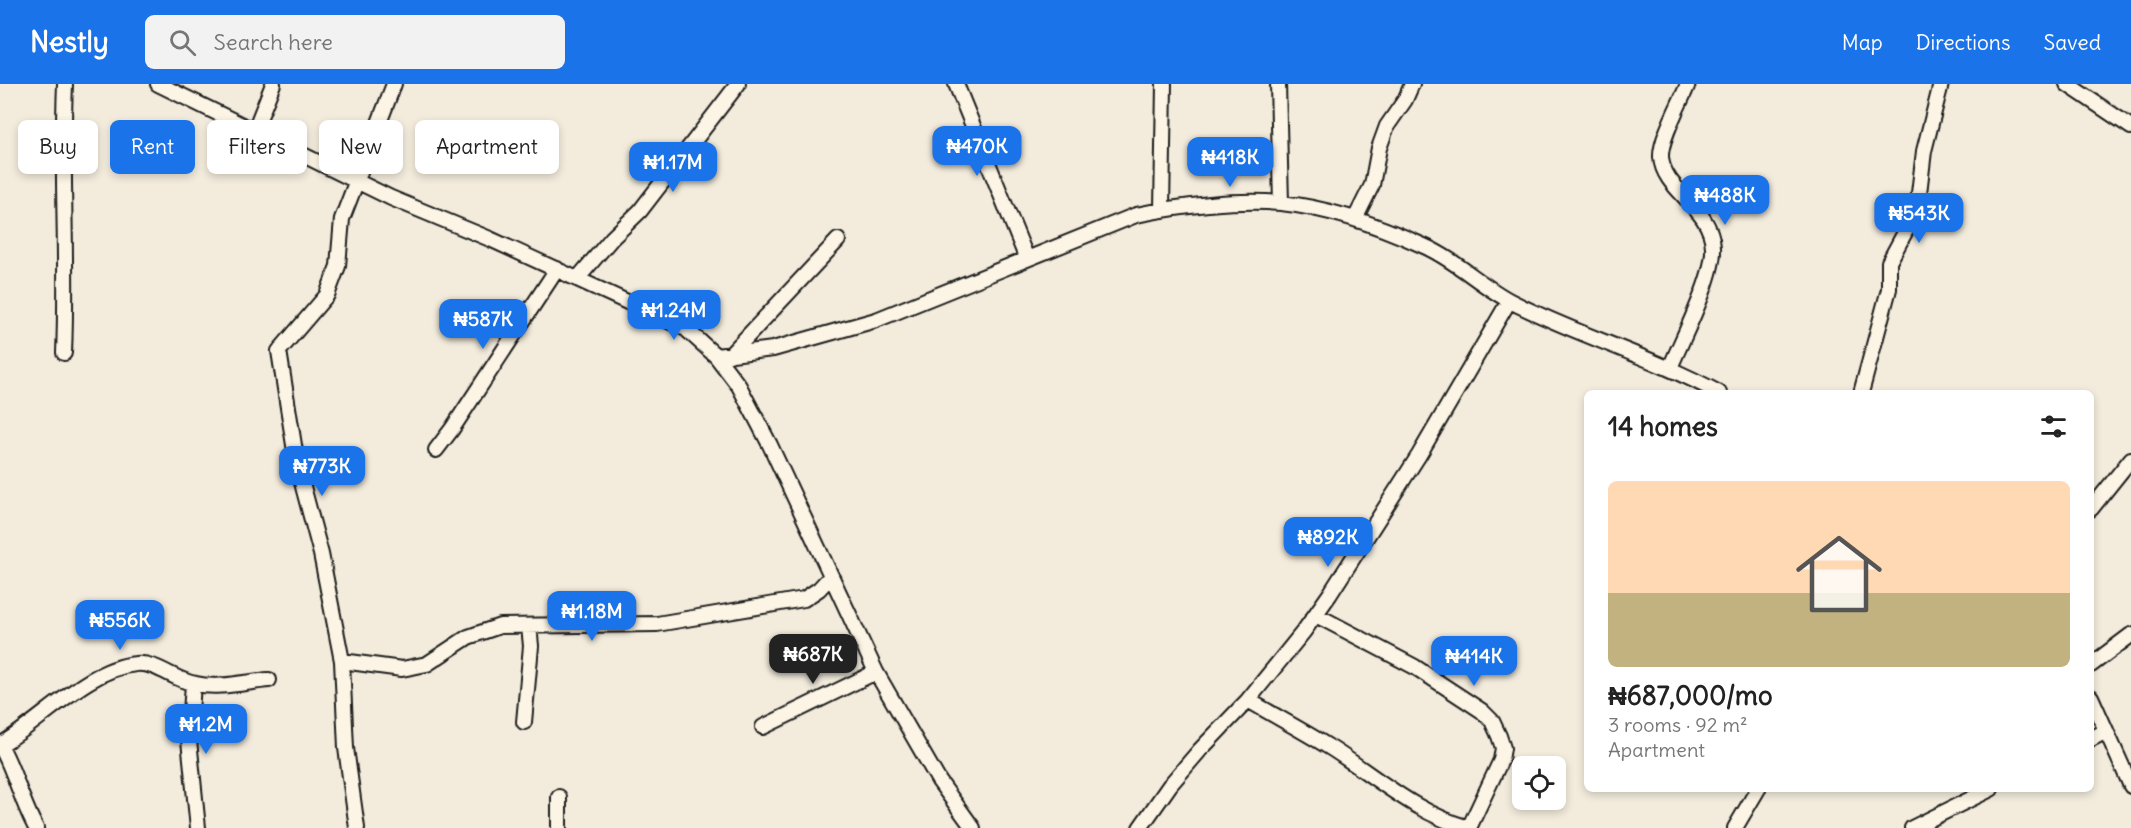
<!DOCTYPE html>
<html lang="en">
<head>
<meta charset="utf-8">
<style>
  :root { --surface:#fff; --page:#f2f2f2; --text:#222; --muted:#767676; --line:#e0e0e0; --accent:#1a73e8 }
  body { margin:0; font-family:Delius,sans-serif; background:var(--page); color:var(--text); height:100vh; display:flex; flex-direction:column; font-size:22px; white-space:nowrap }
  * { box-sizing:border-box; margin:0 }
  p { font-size:20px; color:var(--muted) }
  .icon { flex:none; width:33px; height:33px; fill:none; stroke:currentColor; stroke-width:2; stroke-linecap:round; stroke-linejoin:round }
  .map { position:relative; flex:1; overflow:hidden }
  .details { position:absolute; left:1584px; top:306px; width:510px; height:402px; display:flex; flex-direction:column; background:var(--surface); border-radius:9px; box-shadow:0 3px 9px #0003 }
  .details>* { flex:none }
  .hud { position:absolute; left:18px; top:36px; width:570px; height:54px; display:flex; gap:12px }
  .fabs { position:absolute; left:1512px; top:672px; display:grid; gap:12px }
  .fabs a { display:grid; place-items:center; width:54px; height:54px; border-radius:9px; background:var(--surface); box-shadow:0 3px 9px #0003; font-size:30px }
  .price { position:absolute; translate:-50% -51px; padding:0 14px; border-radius:12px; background:var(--accent); color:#fff; font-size:20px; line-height:39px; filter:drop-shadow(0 2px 3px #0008) }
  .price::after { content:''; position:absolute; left:50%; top:36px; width:18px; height:14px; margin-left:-9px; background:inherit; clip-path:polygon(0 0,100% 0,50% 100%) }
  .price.on { background:#222; color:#fff }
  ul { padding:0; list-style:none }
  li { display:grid; align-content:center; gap:12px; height:318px; padding:0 24px }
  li+li { border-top:2px solid var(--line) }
  li span { display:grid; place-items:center; height:186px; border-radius:9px; color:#555 }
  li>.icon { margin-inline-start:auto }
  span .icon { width:108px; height:108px; fill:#fffc; stroke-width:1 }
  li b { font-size:26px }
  h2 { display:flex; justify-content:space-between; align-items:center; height:72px; padding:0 24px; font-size:26px }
  .chip { padding:0 21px; border-radius:9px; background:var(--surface); box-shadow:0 3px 9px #0003; font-size:21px; line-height:54px }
  .chip.on { background:var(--accent); color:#fff }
  header { display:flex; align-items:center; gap:36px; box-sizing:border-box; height:84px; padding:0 30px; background:var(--accent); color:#fff }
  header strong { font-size:28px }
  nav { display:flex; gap:33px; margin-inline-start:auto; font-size:21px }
  .search { width:420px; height:54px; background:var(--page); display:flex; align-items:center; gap:15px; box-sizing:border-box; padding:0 21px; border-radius:9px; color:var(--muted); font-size:22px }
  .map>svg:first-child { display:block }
</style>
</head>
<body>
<header>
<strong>Nestly</strong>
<div class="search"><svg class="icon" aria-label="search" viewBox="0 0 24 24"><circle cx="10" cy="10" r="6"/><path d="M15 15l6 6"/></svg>Search here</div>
<nav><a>Map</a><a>Directions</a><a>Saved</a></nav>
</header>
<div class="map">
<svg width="2131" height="744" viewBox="0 0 2131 744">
  <rect width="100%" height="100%" fill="#f3ecdd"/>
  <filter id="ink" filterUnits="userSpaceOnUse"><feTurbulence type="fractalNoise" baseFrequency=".0167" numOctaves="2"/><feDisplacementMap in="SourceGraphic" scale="12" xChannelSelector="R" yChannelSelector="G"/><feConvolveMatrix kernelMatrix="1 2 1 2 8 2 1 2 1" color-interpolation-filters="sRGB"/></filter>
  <g filter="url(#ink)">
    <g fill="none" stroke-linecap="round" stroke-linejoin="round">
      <defs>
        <path id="minor" d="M158 0 391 114 490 155 686 245 716 272 739 302 770 361 876 588 939 697 973 744
          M956 0 1027 175
          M1278 0 1281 119
          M2067 0 2131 43
          M254 48 273 0
          M1162 126 1164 0
          M1355 135 1372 101 1379 64 1387 42 1405 16 1412 0
          M578 194 612 154 640 127 738 0
          M64 269C68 179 61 90 65 0
          M730 271 838 156
          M716 272 773 265 876 236 1136 131C1179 122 1237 115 1281 119 1329 124 1380 142 1424 162 1456 176 1481 202 1512 218 1580 252 1653 273 1719 309
          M1670 284C1682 255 1715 192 1713 163 1711 122 1663 107 1661 73 1660 55 1681 18 1688 0
          M1861 309 1889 205V178L1917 126 1924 67 1941 0
          M436 366 452 345 557 185
          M2091 425 2131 375
          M1316 531 1415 583 1482 627 1492 637 1499 652 1503 664 1501 676 1469 744
          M342 577 402 585 427 580 468 553 500 542 657 540 804 515 819 505 831 492
          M2091 581 2131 551
          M193 600 189 656 198 744
          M2091 613 2131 702
          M1248 616C1275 632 1302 646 1329 663 1374 691 1416 730 1469 744
          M524 638 531 562 529 542
          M763 643 876 588
          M2091 655 2106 647
          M0 661C42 637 88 584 136 580 157 578 175 597 196 600 218 605 246 598 269 596
          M0 661C15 687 21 717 36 744
          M357 744 346 664 342 577 321 470 297 380 279 267 327 211 338 182 342 135 394 0
          M559 744V713
          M1140 744 1170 701 1200 666 1248 616 1304 547 1330 510 1419 371 1509 217
          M1735 744 1758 705
          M1912 744 1991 705"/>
      </defs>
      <use href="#minor" stroke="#1c1c1c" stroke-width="18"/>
      <use href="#minor" stroke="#fcf5e5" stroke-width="14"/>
    </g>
  </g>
</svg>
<div class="fabs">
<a><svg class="icon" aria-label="locate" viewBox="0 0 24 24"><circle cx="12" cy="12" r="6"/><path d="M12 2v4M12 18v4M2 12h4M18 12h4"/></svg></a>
</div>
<b class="price" style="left:977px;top:93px">₦470K</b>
<b class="price" style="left:1230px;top:104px">₦418K</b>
<b class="price" style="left:673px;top:109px">₦1.17M</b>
<b class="price" style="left:1725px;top:142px">₦488K</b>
<b class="price" style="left:1919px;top:160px">₦543K</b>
<b class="price" style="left:674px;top:257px">₦1.24M</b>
<b class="price" style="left:483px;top:266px">₦587K</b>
<b class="price" style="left:322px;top:413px">₦773K</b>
<b class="price" style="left:1328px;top:484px">₦892K</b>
<b class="price" style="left:592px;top:558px">₦1.18M</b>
<b class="price" style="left:120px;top:567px">₦556K</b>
<b class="price on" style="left:813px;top:601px">₦687K</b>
<b class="price" style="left:1474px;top:603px">₦414K</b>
<b class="price" style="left:206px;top:671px">₦1.2M</b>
<div class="hud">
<a class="chip">Buy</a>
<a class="chip on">Rent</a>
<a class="chip">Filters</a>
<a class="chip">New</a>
<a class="chip">Apartment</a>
</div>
<section class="details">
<h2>14 homes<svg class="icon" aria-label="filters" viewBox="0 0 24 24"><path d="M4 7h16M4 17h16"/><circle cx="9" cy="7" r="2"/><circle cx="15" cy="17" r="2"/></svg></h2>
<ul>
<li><span style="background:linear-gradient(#ffd9b3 60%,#c2b280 0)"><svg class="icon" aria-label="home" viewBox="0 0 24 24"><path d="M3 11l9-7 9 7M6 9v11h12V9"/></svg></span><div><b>₦687,000/mo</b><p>3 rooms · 92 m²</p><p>Apartment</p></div></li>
</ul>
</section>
</div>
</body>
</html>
